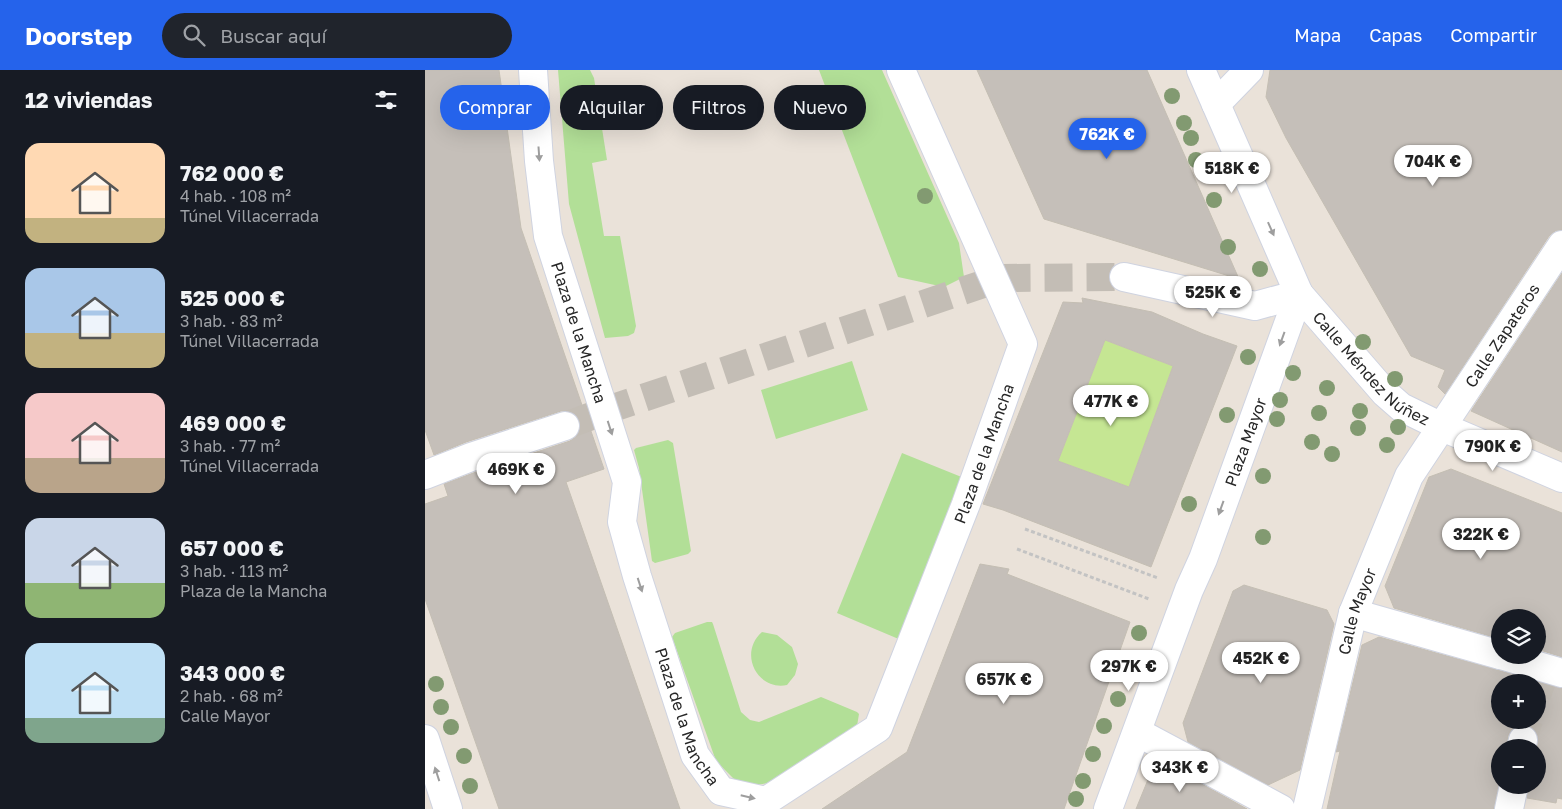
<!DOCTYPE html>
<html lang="es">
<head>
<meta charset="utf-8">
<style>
  :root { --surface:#171b24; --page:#20242c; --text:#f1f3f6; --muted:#9ea1a6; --accent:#2563eb }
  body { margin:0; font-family:"Golos Text",sans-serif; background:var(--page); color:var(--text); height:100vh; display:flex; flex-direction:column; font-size:19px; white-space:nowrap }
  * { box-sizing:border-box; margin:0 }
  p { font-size:16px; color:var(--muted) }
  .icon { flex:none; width:28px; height:28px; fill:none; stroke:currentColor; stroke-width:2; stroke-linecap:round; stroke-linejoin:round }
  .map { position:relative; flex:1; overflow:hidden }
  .side { display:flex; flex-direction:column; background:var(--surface); width:425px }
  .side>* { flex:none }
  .top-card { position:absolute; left:15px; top:15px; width:475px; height:45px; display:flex; gap:10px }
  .controls { position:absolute; left:1066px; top:539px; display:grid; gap:10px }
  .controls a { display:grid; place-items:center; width:55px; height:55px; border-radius:50%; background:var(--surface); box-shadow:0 5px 20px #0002; font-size:25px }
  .price { position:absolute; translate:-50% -42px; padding:0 11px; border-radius:18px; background:#fff; color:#222; font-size:16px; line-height:32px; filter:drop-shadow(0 1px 2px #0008) }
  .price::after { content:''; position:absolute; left:50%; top:30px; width:15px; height:11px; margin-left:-8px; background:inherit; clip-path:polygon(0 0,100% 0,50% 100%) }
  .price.current { background:var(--accent); color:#fff }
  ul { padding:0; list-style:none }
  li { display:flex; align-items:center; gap:15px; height:125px; padding:0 25px }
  li span { display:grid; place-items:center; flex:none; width:140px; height:100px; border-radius:15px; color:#555 }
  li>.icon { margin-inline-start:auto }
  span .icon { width:60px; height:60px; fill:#fffc; stroke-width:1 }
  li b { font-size:21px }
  h2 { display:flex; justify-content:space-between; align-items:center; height:60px; padding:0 25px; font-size:21px }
  .tag { padding:0 18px; border-radius:22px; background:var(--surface); box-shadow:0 5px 20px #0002; font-size:18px; line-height:45px }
  .tag.current { background:var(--accent); color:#fff }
  header { display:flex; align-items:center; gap:30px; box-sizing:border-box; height:70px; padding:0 25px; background:var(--accent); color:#fff }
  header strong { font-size:24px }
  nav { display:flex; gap:28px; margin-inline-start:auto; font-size:18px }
  .search { width:350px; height:45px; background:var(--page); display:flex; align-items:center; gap:12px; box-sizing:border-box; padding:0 18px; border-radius:28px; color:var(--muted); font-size:19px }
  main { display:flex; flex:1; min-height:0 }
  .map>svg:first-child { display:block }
</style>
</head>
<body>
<header>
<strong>Doorstep</strong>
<div class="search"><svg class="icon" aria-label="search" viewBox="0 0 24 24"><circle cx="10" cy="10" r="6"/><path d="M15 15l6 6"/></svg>Buscar aquí</div>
<nav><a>Mapa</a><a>Capas</a><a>Compartir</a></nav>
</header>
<main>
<section class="side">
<h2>12 viviendas<svg class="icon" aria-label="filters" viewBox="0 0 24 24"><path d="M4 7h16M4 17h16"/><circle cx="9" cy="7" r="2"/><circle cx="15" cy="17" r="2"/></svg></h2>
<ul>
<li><span style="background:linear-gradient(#ffd9b3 75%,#c2b280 0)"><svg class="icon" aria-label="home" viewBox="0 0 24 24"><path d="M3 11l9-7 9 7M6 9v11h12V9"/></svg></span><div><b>762 000 €</b><p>4 hab. · 108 m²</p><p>Túnel Villacerrada</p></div></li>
<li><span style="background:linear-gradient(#a9c7e8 65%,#c2b280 0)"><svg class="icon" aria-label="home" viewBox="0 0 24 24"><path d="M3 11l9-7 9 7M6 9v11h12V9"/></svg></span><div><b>525 000 €</b><p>3 hab. · 83 m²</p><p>Túnel Villacerrada</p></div></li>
<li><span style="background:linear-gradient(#f6c9c9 65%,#b9a48a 0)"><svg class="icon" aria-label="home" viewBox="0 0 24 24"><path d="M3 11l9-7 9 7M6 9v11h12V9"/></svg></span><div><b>469 000 €</b><p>3 hab. · 77 m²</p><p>Túnel Villacerrada</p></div></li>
<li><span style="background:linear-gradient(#c9d6e8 65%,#8fb573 0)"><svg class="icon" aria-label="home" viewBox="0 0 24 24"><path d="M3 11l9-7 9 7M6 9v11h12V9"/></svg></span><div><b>657 000 €</b><p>3 hab. · 113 m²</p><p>Plaza de la Mancha</p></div></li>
<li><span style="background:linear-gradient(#bfe0f5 75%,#7fa58c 0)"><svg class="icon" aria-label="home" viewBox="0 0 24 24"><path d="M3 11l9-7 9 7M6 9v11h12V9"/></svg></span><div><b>343 000 €</b><p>2 hab. · 68 m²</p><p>Calle Mayor</p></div></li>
</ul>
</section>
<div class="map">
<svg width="1137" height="739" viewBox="0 0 1137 739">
  <rect width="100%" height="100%" fill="#eae2d9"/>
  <path fill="#b2df97" d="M133 0H165L169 8 182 90 167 93 179 166H195L211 256 209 263 203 266 180 268 144 134Z
    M394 0H457L534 173 539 207 519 217 473 207Z
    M427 291 443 340 351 369 336 320Z
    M243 370 248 373 266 481 263 484 230 493 227 491 214 398 209 380 211 378Z
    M477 383 539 408 476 570 412 543Z
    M282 552H287L288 554 316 642 325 650 334 652 396 627 432 642 434 644 432 656 350 712 331 715 310 710 291 691 247 567 250 563Z
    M337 562 352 565 367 577 373 594 370 605 362 615C332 621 313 583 337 562Z"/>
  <path fill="#c5e693" d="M680 270 748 296 704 417 633 391Z"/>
  <path fill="#c5bfb9" stroke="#c4beb3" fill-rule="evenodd" d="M0 0H74L96 158 179 399 141 412 255 739H74L0 529V434L23 426 19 414 51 402 145 371 152 366 155 359V351L150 344 143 341H136L41 372 9 385 0 360Z
    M552 0H722L814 209 619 149Z
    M845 0H1137V160L1130 161 1124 166 1020 324 1013 317 1020 300 986 286 861 68 841 27Z
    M1137 203V382L1046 341Z
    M657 228 727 242 778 264 812 276 726 497 578 440 558 434 638 232 658 233ZM680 270 748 296 704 417 633 391Z
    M1026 399 1137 443V587L1112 579V548H1075V569L969 538 960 516 996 427 1004 407Z
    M555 494 584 499 582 504 705 552 639 739H397L482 682Z
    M819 515 902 540 909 554 875 700 843 715 763 672 758 653 808 521Z
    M954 567 1137 618V729L1132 728 1131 733 1102 728 1104 715H1112L1113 666 1108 658 1102 655H1094L1086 660 1083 666 1081 678H1075V709L1069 739H902L915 681 911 682 937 575ZM1075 612H1112V650H1075Z
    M731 690 775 713 822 739H711Z"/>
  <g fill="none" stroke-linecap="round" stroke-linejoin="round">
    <path stroke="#c3bdb5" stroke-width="28" stroke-dasharray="28 14" stroke-linecap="butt" d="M1112 625 1118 608
      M1098 670 1104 650"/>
    <path stroke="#c3bdb5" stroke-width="28" stroke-dasharray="28 14" stroke-linecap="butt" d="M140 356 191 337 576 208 699 207"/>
    <defs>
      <g id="pedestrian">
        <path id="s1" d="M108 0 114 91 123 166 202 412 197 452 212 506 270 685 296 721 341 731 453 658 541 434 598 274 476 0"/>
        <path d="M928 543 1075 585"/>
        <path d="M1076 585 1137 603"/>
        <path d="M712 662 856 739"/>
        <path d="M1096 678 1098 670"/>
        <path id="s2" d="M882 739 928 543 984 406 1137 175"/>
        <path d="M1084 739 1089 715"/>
      </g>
      <g id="minor">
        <path id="s3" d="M776 0 874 224 960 323 976 337 1015 356 1137 408"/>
        <path d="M791 34 824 0"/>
        <path d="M699 207 830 236 874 224"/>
        <path d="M0 405 46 387 140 356"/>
        <path d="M0 669 23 739"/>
        <path id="s4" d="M683 739 764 520 778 489 874 224"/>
      </g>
    </defs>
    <use href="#pedestrian" stroke="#cfd3e0" stroke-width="30"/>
    <use href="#minor" stroke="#cfd3e0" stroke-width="30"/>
    <path stroke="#c3c3c3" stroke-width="3" stroke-dasharray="4 2.5" stroke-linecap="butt" d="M600 459 733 508
      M592 479 724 529"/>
    <use href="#pedestrian" stroke="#fff" stroke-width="28"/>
    <use href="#minor" stroke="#fff" stroke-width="28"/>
  </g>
  <g fill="#829a71">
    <circle cx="747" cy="26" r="8"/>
    <circle cx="759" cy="53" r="8"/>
    <circle cx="766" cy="68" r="8"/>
    <circle cx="771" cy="90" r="8"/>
    <circle cx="500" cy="126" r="8"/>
    <circle cx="789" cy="130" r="8"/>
    <circle cx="803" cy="177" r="8"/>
    <circle cx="835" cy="199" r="8"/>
    <circle cx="938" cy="272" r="8"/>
    <circle cx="823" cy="287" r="8"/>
    <circle cx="868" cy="303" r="8"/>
    <circle cx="970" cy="309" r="8"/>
    <circle cx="902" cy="318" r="8"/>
    <circle cx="855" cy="330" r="8"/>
    <circle cx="935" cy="341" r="8"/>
    <circle cx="894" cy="343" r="8"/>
    <circle cx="802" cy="345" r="8"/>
    <circle cx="852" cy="349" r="8"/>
    <circle cx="973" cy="357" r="8"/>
    <circle cx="933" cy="358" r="8"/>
    <circle cx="887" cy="372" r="8"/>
    <circle cx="962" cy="375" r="8"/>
    <circle cx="907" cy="384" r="8"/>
    <circle cx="838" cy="406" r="8"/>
    <circle cx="764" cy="434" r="8"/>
    <circle cx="838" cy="467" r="8"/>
    <circle cx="714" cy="563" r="8"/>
    <circle cx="11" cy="614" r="8"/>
    <circle cx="693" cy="629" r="8"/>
    <circle cx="16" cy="637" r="8"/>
    <circle cx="679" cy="656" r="8"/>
    <circle cx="26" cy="657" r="8"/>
    <circle cx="668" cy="684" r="8"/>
    <circle cx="39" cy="686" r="8"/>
    <circle cx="658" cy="711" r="8"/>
    <circle cx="45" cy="716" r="8"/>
    <circle cx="651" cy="729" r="8"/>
  </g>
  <defs><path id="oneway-solid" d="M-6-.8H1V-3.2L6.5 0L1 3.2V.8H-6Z" transform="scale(1.25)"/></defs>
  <g fill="#9e9e9e">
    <use href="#oneway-solid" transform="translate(114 84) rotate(86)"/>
    <use href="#oneway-solid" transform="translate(846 159) rotate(66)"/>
    <use href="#oneway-solid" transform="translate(857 269) rotate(110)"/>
    <use href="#oneway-solid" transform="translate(185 358) rotate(72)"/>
    <use href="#oneway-solid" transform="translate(796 438) rotate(110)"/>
    <use href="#oneway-solid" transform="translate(215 515) rotate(72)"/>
    <use href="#oneway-solid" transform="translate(12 704) rotate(-108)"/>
    <use href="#oneway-solid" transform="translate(323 727) rotate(13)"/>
  </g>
  <g text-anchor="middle" stroke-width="4" stroke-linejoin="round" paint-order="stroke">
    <g font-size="16" fill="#272727" stroke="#fff">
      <text dy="6" stroke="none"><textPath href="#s1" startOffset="268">Plaza de la Mancha</textPath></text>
      <text dy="6" stroke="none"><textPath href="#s2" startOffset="518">Calle Zapateros</textPath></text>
      <text dy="6" stroke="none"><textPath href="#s3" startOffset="349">Calle Méndez Núñez</textPath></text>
      <text dy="6" stroke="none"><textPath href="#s4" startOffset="392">Plaza Mayor</textPath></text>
      <text dy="6" stroke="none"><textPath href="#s1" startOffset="1228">Plaza de la Mancha</textPath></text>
      <text dy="6" stroke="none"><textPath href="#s2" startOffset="204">Calle Mayor</textPath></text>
      <text dy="6" stroke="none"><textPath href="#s1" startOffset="671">Plaza de la Mancha</textPath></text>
    </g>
  </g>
</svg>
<div class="controls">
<a><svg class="icon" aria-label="layers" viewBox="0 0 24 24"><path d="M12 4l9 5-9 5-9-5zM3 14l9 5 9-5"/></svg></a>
<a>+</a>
<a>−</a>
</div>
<b class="price current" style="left:682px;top:90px">762K €</b>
<b class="price" style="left:1008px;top:117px">704K €</b>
<b class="price" style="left:807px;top:124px">518K €</b>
<b class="price" style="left:788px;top:248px">525K €</b>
<b class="price" style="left:686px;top:357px">477K €</b>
<b class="price" style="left:1068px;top:402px">790K €</b>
<b class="price" style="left:91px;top:425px">469K €</b>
<b class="price" style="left:1056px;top:490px">322K €</b>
<b class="price" style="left:836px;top:614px">452K €</b>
<b class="price" style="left:704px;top:622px">297K €</b>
<b class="price" style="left:579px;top:635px">657K €</b>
<b class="price" style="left:755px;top:723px">343K €</b>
<div class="top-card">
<a class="tag current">Comprar</a>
<a class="tag">Alquilar</a>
<a class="tag">Filtros</a>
<a class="tag">Nuevo</a>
</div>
</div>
</main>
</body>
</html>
